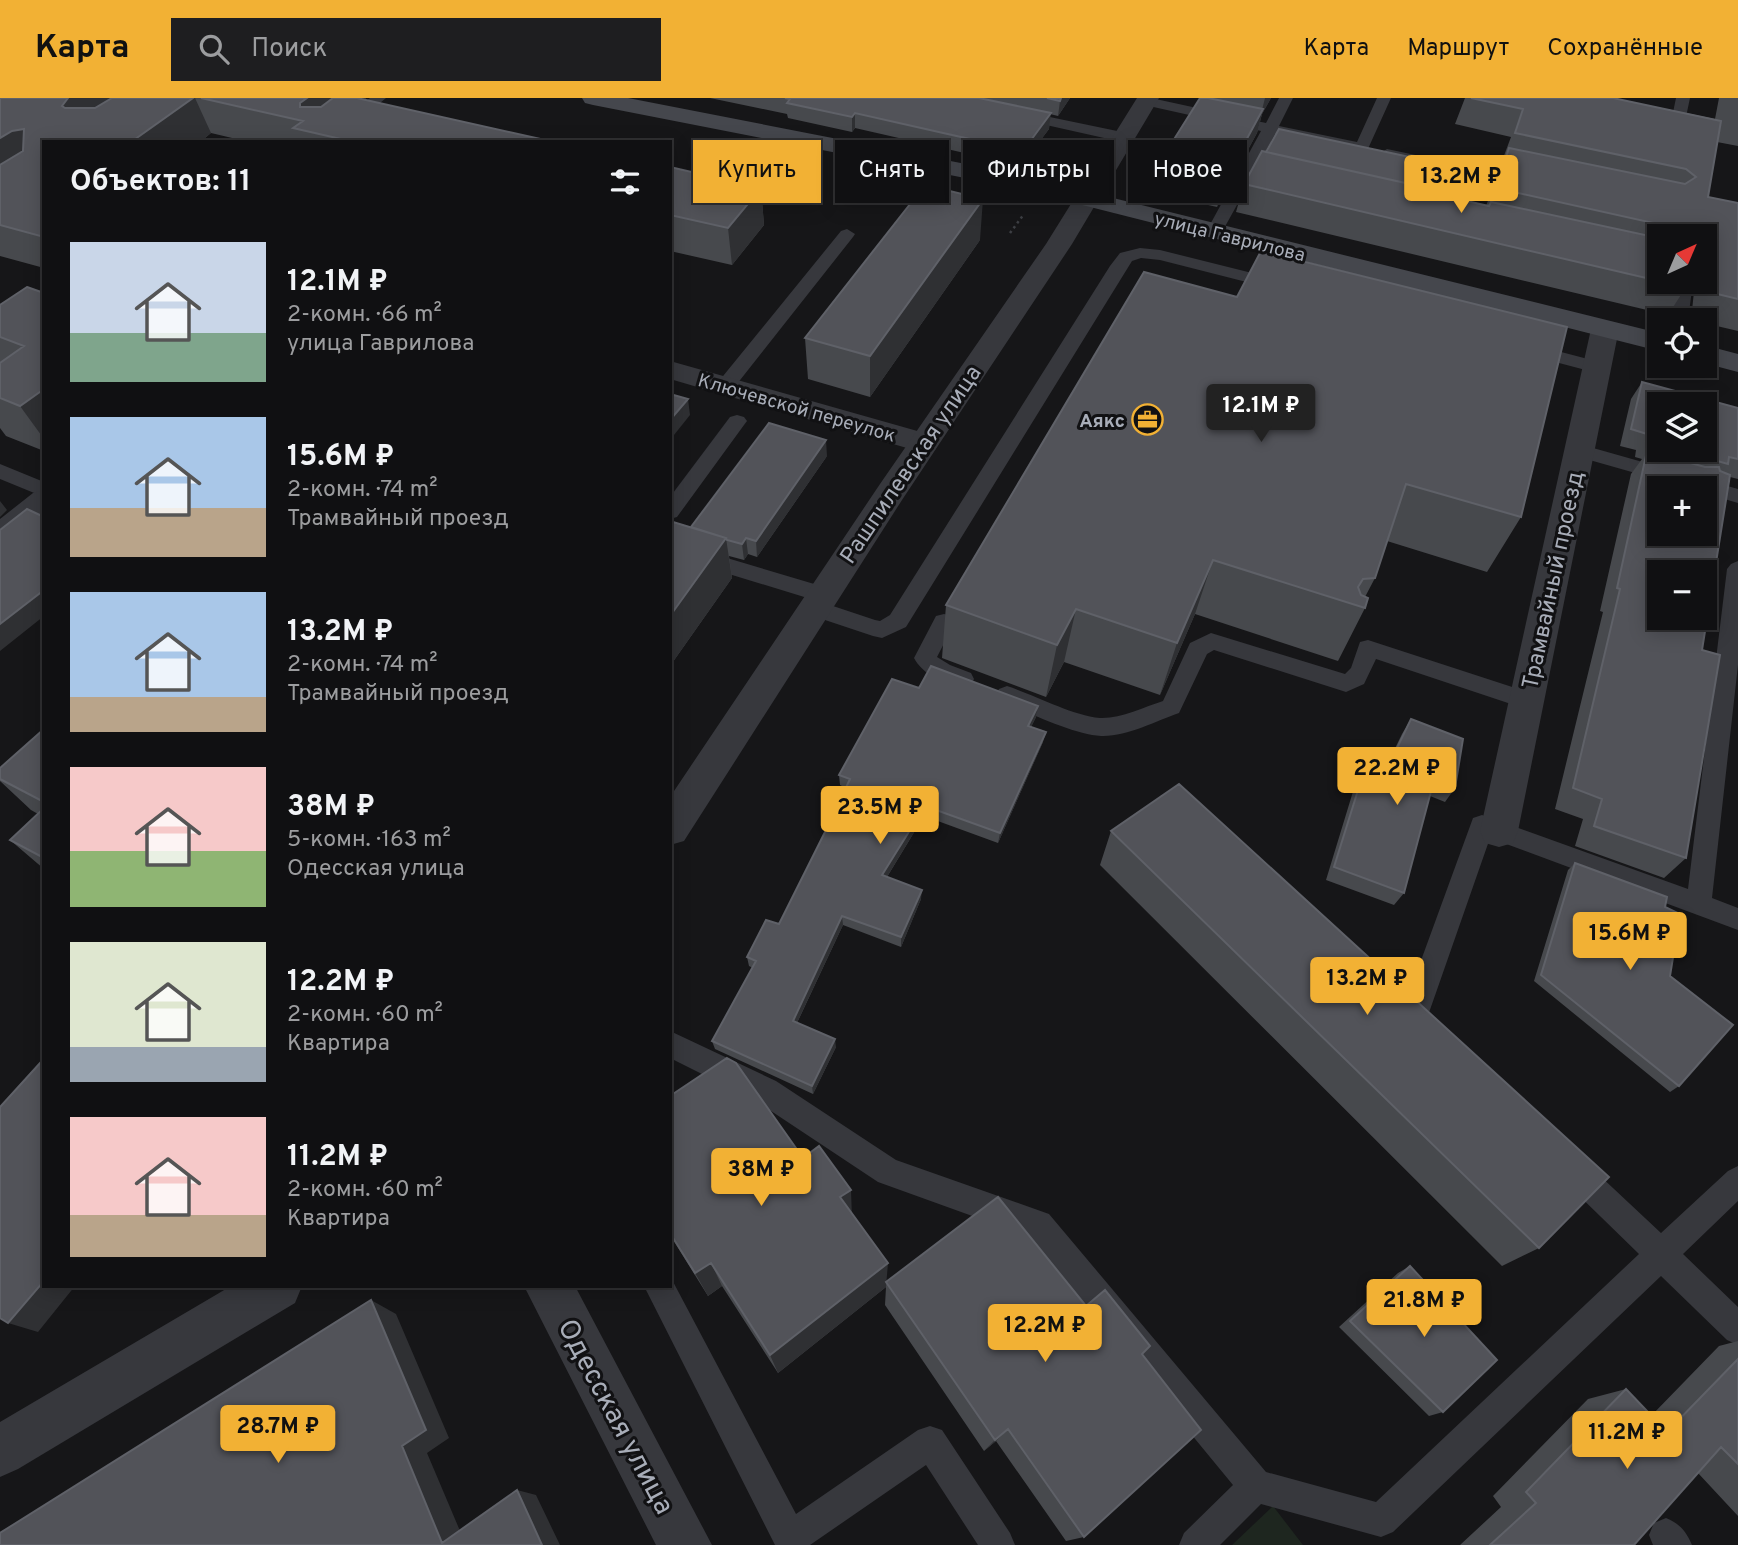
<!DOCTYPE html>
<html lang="ru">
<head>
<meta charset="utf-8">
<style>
  :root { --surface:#101012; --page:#1e1e20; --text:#f1f3f6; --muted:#9c9d9f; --line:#303032; --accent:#f2b134 }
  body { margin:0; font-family:Overpass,sans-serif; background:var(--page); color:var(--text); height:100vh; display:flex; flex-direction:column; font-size:26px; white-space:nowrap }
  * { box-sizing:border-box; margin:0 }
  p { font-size:23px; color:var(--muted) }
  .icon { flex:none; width:38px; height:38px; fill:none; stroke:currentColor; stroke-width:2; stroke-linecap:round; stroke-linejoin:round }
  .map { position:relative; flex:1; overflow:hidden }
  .side { position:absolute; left:42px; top:42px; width:630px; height:1148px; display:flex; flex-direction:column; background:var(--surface); border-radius:0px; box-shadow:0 4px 18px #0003,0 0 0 2px var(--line) }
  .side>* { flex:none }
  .guide { position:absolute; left:693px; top:42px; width:665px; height:63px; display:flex; gap:14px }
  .needle { width:46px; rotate:44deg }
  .tools { position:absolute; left:1647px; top:126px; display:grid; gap:14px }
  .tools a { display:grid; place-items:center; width:70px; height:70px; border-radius:0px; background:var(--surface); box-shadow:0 4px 18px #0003,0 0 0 2px var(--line); font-size:35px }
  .price { position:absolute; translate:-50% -60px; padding:0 16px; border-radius:7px; background:var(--accent); color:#111; font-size:23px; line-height:46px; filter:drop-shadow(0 2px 4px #0008) }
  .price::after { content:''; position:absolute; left:50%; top:42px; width:21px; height:16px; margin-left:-10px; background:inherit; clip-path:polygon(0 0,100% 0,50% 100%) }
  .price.selected { background:#222; color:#fff }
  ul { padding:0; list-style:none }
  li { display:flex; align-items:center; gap:21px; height:175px; padding:0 28px }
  li span { display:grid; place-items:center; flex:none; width:196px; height:140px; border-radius:0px; color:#555 }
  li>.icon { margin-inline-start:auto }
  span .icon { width:84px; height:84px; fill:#fffc; stroke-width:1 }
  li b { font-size:30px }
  h2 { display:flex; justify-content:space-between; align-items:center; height:84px; padding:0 28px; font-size:30px }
  .chip { padding:0 24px; border-radius:0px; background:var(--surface); box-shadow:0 4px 18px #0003,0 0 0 2px var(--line); font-size:24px; line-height:63px }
  .chip.selected { background:var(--accent); color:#111 }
  header { display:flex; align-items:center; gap:42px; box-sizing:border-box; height:98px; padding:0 35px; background:var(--accent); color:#111 }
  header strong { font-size:33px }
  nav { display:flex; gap:38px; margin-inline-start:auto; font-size:24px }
  .search { width:490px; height:63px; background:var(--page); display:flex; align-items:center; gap:18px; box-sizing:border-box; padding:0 24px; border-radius:0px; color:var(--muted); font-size:26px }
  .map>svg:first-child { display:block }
</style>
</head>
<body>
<header>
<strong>Карта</strong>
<div class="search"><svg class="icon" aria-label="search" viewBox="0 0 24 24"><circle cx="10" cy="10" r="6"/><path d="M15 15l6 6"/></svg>Поиск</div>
<nav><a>Карта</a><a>Маршрут</a><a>Сохранённые</a></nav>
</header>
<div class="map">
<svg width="1738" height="1447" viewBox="0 0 1738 1447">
  <rect width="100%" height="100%" fill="#161618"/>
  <path fill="#1e261f" d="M1273 1408 1303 1447H1232Z"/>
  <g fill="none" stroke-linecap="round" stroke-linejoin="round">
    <path stroke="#3d3f44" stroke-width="2.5" stroke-dasharray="2.5 3.5" stroke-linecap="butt" d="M1010 135 1024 116"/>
    <path fill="#37383d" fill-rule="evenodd" d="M370 0H386L333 44H316Z
      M1140 0H1151L1266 25 1279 0H1293L1279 28 1357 44 1377 0H1391L1367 53 1362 55 1275 36 1257 69 1289 77 1291 80 1283 85 1253 78 1222 134 1214 139 1206 134 1261 33 1140 6 1138 3Z
      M1676 0H1690L1683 33 1655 30 1653 27 1655 24H1671Z
      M1016 12 1122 34 1130 39 1122 44 1011 19 1009 16Z
      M1387 51 1463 67 1501 65 1539 74 1541 77 1533 82 1501 75 1463 77 1382 59 1379 56Z
      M847 131 855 136 853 139 733 291H719L717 287 719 283 841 133Z
      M1140 150 1160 152 1284 183 1287 187 1278 192 1160 162 1141 160 1132 163 906 529 882 540 873 538 807 516 804 510 807 504 814 502 670 458V443L831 491 834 497 831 503 824 505 875 522 880 523 890 517 1110 168 1120 155Z
      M1676 184H1693L1688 222H1670Z
      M1527 245 1603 265 1606 269 1597 275 1521 255 1518 251Z
      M737 317 744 319 747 323 744 327 677 419 670 421V399L730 319Z
      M1579 346 1738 391V405L1704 395V390H1688L1572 357 1569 352 1572 347Z
      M0 366 44 384V399L0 381Z
      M1738 463V567L1712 800 1738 810V832L1490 740 1424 929 1414 933 1404 929 1400 920 1473 720 1482 717 1688 791 1727 471 1731 466Z
      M944 516 952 518 955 524 937 559 950 567 971 575 974 581 971 587C951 593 923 577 914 560L936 518Z
      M1211 535 1345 576 1351 570 1360 544 1368 542 1534 596 1537 602 1534 608 1526 611 1376 561 1364 586 1346 594 1214 552 1207 556 1179 615C1156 623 1126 639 1101 638 1074 637 1026 613 999 603L996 597 999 591 1007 588C1035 597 1071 617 1100 620 1120 621 1144 609 1163 603L1190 545Z
      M670 933 776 983 896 1062 1049 1116 1266 1374 1376 1404 1639 1156 1562 1081 1557 1071 1562 1061 1572 1056 1582 1061 1661 1135 1728 1073 1738 1068V1103L1683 1156 1738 1209V1247L1727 1242 1661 1178 1393 1434 1381 1439 1261 1406 1220 1447H1179L1184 1435 1233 1387 1028 1138 878 1084 756 1003 670 960Z
      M670 1178 796 1416 918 1332 930 1328 942 1332 1010 1435 1015 1447H978L926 1367 810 1447H775L644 1188H670Z
      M1666 1420C1680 1426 1686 1433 1692 1447H1653L1649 1437 1654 1425Z"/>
    <path fill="#37383d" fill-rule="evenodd" d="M1605 223 1615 225 1619 231 1518 733 1513 745 1499 749 1485 745 1480 733 1591 231 1595 225Z
      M670 263 935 338 939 345 935 352 924 355 670 281Z
      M44 392V420L11 446 0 449V421L33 395Z"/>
    <path fill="#37383d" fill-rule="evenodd" d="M1137 0H1159L1072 146 902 402 684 743 670 747V699L880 386 1046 146Z
      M231 1188H302L295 1205 18 1371 0 1379V1324Z
      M524 1188H575L712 1447H656Z"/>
    <path fill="#45474d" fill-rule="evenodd" d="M582 0H628L1012 75 1659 235V253L1011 89 593 7 585 5Z
      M1704 247 1738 256V274L1704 265Z"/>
  </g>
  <path fill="#47494d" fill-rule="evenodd" d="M0 0H366L364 2 554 44H249L211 35 200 44H44V170L0 158Z
    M710 0H1070L1058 18 1050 16 1049 31 1021 68 855 30 852 34 788 20 787 16Z
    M1200 0H1271L1262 16 1257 35 1217 109 1151 94 1156 70Z
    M1465 0H1613L1715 21 1719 0H1738V48L1717 44 1708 99 1738 105V233L1704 225V222H1691L1695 184H1704V138H1659V184H1687L1686 189 1668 217 1236 114 1244 86 1409 90 1486 108 1497 78 1504 63H1502L1511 39 1455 26Z
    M670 69 761 90 764 127 732 167 670 153Z
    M980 142 870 299 808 281 805 240Z
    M1144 174 1521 419 1487 474 1387 443 1375 480 1365 499V510L1338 563 1195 516 1160 597 1064 564 1046 599 942 560 946 507Z
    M44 195V353L6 338 0 330V207Z
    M1642 284 1738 310V381L1730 379 1702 552 1686 760 1664 780 1575 748 1583 721 1555 711 1603 514 1600 513 1631 376 1642 361 1635 359 1636 352 1620 348 1631 301ZM1659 306 1704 352H1659Z
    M827 358 757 459 748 456 744 462 729 458 732 480 670 568V427L691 429Z
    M919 590 1038 608 1036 619 1031 629 1043 644 998 745 924 718 887 779 921 801 901 849 843 827 797 925 836 949 813 996 715 951 712 943 753 870 749 868 747 859 779 826 830 724 846 690 840 687 839 677Z
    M1411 621 1455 690 1445 704 1430 698 1404 795 1394 807 1326 782 1355 687 1364 673 1381 679 1402 636Z
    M44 631V771L10 742 38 716 31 712 0 683V670Z
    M1111 733 1539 1150 1502 1168 1100 767Z
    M1575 765 1665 809 1679 988 1670 994 1534 883 1568 772Z
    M670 998 803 1060 852 1116 887 1184 1086 1208 1142 1256 1084 1439 1066 1443 996 1343 984 1353 885 1207 886 1189 778 1275 722 1188 708 1198 670 1137Z
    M1410 1168 1443 1314 1429 1318 1339 1229 1398 1175Z
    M1738 1243V1418L1698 1375 1634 1447H1460L1501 1409 1493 1398 1588 1301 1626 1291 1651 1318 1719 1248Z"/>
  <path fill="#2f3033" d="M68 0H148L88 37 62 8Z
    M193 0H195L211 35 200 44H131Z
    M307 0H366L321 36 300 9V5Z
    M1061 0H1070L1058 18 1060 3Z
    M1265 0H1271L1262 16 1257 35 1217 109 1223 85 1261 16Z
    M855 15V30L852 34V19Z
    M1051 15 1049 31 1021 68 1023 53Z
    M24 31 44 65 0 90V40L12 33Z
    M761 90 764 127 732 167 728 130Z
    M983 101 980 142 870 299V258Z
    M44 291V341L20 308Z
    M688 301 690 317 670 342V322Z
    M826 342 827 358 757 459 756 443Z
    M0 403 7 412 0 419Z
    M726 440 732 480 670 568V518Z
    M746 440 748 456 744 462 742 446Z
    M1213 462 1195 516 1160 597 1177 545Z
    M44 492V518L0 553V526Z
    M1076 511 1064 564 1046 599 1057 547Z
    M1038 608 1036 619 1026 639 1028 628Z
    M1046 634 1043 644 998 745 1000 735Z
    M925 708 924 718 882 787V777Z
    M922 792 921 801 901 849V839Z
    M842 818 843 827 794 931 793 923Z
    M835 941 836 949 813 996 812 988Z
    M851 1092 852 1120 840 1099Z
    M711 1165 722 1188 708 1198 695 1175Z
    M888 1165 886 1189 778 1275 770 1257Z
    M44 1183V1188H75L38 1234 8 1225Z
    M371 1202 396 1216 449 1340 427 1355 466 1447 442 1445 402 1348Z
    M1008 1331 996 1343 984 1353 995 1342Z
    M517 1392 536 1397 560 1447H542Z"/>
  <path fill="#525359" stroke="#5f6168" stroke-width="2" fill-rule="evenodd" d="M0 0H68L62 8 65 10H95L112 0H193L131 44H44V139L0 127V67L23 53 24 31 12 33 0 40Z
    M201 0H307L300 5V9H321L333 0H357L554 44H354L293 30 303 23Z
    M785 0H979L1051 15 1023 53 855 15 852 19 787 5 790 1Z
    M1047 0H1061L1060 3Z
    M1200 0H1208L1263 11 1223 85 1156 70Z
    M1471 0H1613L1721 23 1708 99 1738 105V201L1709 194 1713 156 1711 153 1704 154V138H1677L1676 130 1496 90 1509 50 1685 86 1696 79 1686 71 1515 35 1523 11Z
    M1279 31 1419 61 1410 86 1266 54Z
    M1262 53 1410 86 1409 90 1489 108 1491 104 1659 140V183L1244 86Z
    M670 69 761 90 728 130 670 117Z
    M925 87 983 101 870 258 805 240Z
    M1261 153 1567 229 1521 419 1406 386 1375 480 1363 481 1358 489 1361 497 1368 500 1365 510 1213 462 1177 545 1076 511 1057 547 946 507 1144 174 1237 199Z
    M1664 184H1687L1686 189Z
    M27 189 44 195V291L20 308 0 300V265L24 248 0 239V207Z
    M1642 284 1738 310V361L1729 359 1728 366 1678 352H1704V306H1659V346L1646 343 1647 336 1631 331Z
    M670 296 688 301 670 322Z
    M769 325 826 342 756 443 746 440 742 446 727 442 726 440 691 429Z
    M1647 353 1705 369H1719L1720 373 1730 377 1702 552 1720 557 1686 760 1594 728 1602 701 1573 690 1620 491 1617 490ZM1659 390H1704V436H1659ZM1659 474H1704V520H1659Z
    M27 411 44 419V492L0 526V432Z
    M673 424 726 440 670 518V427Z
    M931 568 1038 608 1028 628 1046 634 1000 735 925 708 882 777 922 792 901 839 842 818 793 923 835 941 812 988 712 943 756 863 747 859 766 822 779 826 830 724 850 681 839 677 892 581 919 590Z
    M1411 621 1463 641 1455 690 1434 682 1404 795 1334 769 1364 673 1383 679Z
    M44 631V704L0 681V670Z
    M1179 686 1609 1079 1539 1150 1111 733Z
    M44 710V760L10 742Z
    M1575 765 1667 799 1665 809 1680 816 1670 878 1733 927 1679 988 1541 877Z
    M727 960 736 965 803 1060 819 1048 851 1092 840 1099 888 1165 770 1257 711 1165 695 1175 670 1135V998Z
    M41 964 44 965V1183L8 1225 0 1220V1009Z
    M998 1099 1086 1208 1105 1192 1150 1248 1142 1256 1201 1332 1084 1439 1008 1331 995 1342 886 1184Z
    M1410 1168 1497 1262 1443 1314 1350 1223Z
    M371 1202 426 1332 402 1348 442 1445 517 1392 542 1447H0V1435Z
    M1738 1261V1366L1721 1349 1634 1447H1490L1536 1405 1526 1394 1626 1291 1667 1334Z"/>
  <defs>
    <symbol id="office-ring" viewBox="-11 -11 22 22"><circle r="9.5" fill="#111113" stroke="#f2b134" stroke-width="1.5"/><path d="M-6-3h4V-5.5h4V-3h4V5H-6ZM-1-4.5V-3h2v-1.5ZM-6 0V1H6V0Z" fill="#f2b134"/></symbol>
  </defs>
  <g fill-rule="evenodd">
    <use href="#office-ring" x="1130" y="304" width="35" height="35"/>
  </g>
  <g text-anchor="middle" stroke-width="6" stroke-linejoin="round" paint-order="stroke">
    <g font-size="19" fill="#a8adb8" stroke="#111113">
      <text transform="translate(1230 138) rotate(14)" y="7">улица Гаврилова</text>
      <text transform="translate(797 309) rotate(16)" y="7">Ключевской переулок</text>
    </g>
    <g font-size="19" font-weight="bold" fill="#a8adb8" stroke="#111113" text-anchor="end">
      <text x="1125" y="329">Аякс</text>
    </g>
    <g font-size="23" fill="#a8adb8" stroke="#111113">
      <text transform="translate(910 366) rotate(-56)" y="8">Рашпилевская улица</text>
      <text transform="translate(1552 482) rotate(-78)" y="8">Трамвайный проезд</text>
    </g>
    <g font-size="28" fill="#a8adb8" stroke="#111113">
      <text transform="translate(617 1318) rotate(62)" y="10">Одесская улица</text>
    </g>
  </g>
</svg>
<div class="tools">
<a><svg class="needle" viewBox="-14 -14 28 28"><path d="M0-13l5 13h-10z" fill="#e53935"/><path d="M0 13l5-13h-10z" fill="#9c9d9f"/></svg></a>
<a><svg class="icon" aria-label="locate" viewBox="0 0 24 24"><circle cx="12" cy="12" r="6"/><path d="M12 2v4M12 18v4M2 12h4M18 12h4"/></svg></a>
<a><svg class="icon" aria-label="layers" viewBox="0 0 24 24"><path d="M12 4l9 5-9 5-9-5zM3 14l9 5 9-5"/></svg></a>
<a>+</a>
<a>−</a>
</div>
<b class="price" style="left:1461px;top:117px">13.2M ₽</b>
<b class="price selected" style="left:1261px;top:346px">12.1M ₽</b>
<b class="price" style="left:1397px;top:709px">22.2M ₽</b>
<b class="price" style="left:880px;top:748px">23.5M ₽</b>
<b class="price" style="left:1630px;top:874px">15.6M ₽</b>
<b class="price" style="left:1367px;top:919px">13.2M ₽</b>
<b class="price" style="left:761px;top:1110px">38M ₽</b>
<b class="price" style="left:1424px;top:1241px">21.8M ₽</b>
<b class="price" style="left:1045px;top:1266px">12.2M ₽</b>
<b class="price" style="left:278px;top:1367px">28.7M ₽</b>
<b class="price" style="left:1627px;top:1373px">11.2M ₽</b>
<div class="guide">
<a class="chip selected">Купить</a>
<a class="chip">Снять</a>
<a class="chip">Фильтры</a>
<a class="chip">Новое</a>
</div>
<section class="side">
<h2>Объектов: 11<svg class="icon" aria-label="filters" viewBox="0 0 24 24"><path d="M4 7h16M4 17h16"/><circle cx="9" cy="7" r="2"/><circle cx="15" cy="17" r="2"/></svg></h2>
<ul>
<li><span style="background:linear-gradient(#c9d6e8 65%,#7fa58c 0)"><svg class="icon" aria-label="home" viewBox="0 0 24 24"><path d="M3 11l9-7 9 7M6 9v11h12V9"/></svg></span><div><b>12.1M ₽</b><p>2-комн. · 66 m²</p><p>улица Гаврилова</p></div></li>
<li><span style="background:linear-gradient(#a9c7e8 65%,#b9a48a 0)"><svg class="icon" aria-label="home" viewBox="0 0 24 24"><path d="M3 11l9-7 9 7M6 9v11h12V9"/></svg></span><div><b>15.6M ₽</b><p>2-комн. · 74 m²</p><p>Трамвайный проезд</p></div></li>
<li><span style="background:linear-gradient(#a9c7e8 75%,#b9a48a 0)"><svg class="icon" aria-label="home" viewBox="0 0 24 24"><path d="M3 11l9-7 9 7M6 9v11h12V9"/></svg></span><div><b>13.2M ₽</b><p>2-комн. · 74 m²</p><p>Трамвайный проезд</p></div></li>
<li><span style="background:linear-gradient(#f6c9c9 60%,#8fb573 0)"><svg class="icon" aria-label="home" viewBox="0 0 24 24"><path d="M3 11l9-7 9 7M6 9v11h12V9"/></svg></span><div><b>38M ₽</b><p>5-комн. · 163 m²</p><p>Одесская улица</p></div></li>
<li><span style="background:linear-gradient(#dfe7d0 75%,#9aa5b1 0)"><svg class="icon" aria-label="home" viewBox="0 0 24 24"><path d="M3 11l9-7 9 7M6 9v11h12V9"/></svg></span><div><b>12.2M ₽</b><p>2-комн. · 60 m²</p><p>Квартира</p></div></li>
<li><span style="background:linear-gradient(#f6c9c9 70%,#b9a48a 0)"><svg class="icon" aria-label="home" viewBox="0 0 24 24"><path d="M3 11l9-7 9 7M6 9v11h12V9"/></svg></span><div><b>11.2M ₽</b><p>2-комн. · 60 m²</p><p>Квартира</p></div></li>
</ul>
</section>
</div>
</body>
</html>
